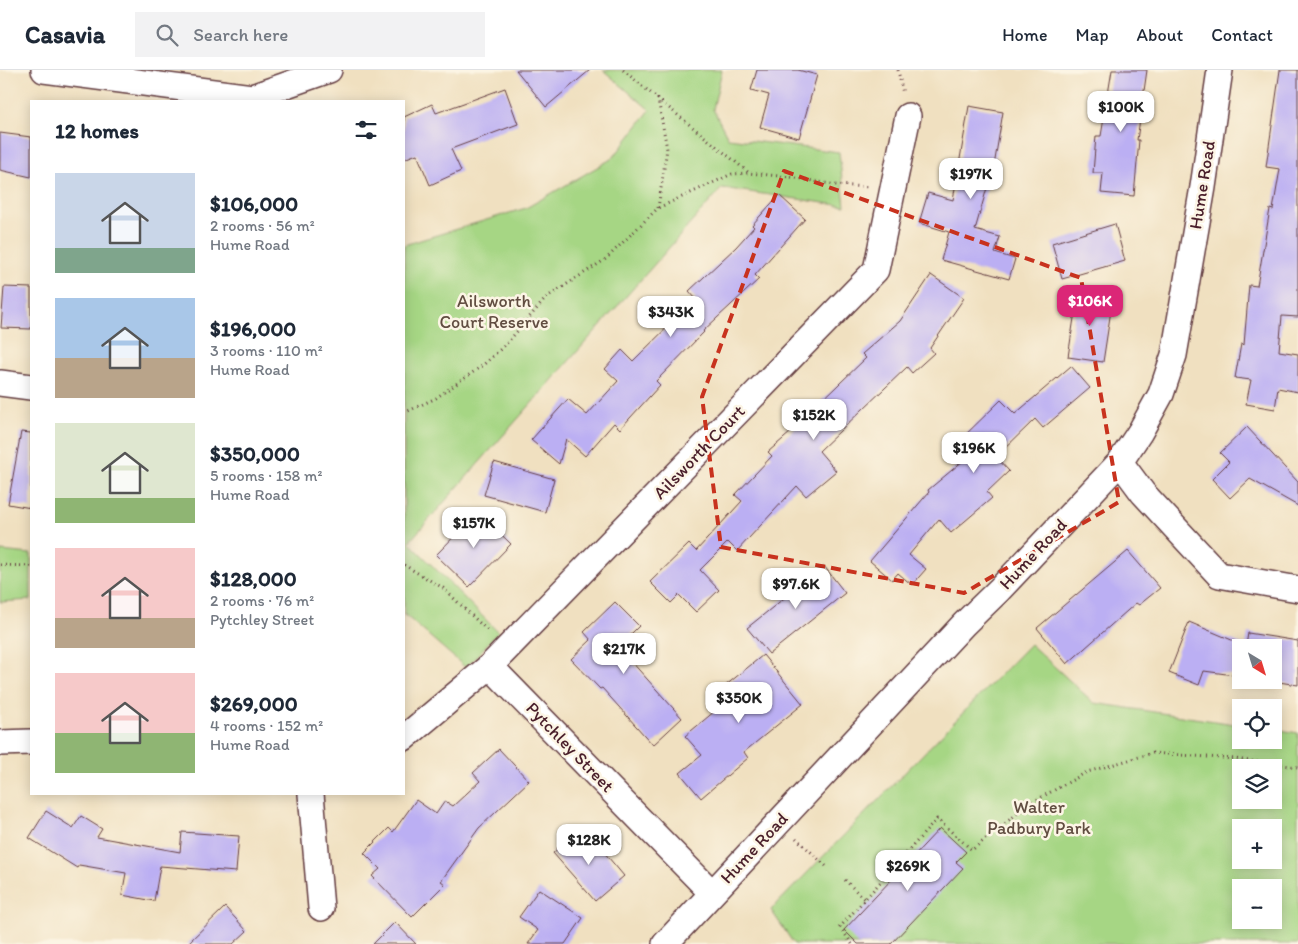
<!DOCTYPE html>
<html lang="en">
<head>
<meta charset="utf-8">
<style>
  :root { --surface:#fff; --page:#f2f2f3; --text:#1f2937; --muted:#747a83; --line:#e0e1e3; --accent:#db2777 }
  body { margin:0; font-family:Itim,sans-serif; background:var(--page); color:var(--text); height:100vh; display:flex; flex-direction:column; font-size:19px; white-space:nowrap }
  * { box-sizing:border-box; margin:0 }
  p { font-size:16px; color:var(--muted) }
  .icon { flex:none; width:28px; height:28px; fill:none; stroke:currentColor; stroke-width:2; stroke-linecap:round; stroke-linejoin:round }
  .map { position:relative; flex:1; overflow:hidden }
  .drawer { position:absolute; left:30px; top:30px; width:375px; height:695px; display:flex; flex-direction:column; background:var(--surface); border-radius:0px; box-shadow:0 2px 12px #0003 }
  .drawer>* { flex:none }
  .needle { width:32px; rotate:142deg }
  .buttons { position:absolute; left:1232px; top:569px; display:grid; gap:10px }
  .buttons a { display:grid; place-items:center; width:50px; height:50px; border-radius:0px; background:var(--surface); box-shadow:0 2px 12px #0003; font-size:25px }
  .price { position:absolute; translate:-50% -42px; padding:0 11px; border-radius:10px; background:#fff; color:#222; font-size:16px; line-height:32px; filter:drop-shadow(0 1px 2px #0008) }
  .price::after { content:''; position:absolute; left:50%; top:30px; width:15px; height:11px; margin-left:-8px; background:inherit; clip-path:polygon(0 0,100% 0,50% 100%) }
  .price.active { background:var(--accent); color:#fff }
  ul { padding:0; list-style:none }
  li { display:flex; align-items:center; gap:15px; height:125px; padding:0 25px }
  li span { display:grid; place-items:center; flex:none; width:140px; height:100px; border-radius:0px; color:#555 }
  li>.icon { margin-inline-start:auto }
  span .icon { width:60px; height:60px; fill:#fffc; stroke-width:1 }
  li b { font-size:21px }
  h2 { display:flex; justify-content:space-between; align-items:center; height:60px; padding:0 25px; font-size:21px }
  header { display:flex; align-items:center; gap:30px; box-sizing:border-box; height:70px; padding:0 25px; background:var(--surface); border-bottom:1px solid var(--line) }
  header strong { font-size:24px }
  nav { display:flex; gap:28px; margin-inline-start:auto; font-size:18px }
  .search { width:350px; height:45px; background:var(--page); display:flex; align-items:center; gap:12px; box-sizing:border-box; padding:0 18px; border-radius:0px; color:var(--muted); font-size:19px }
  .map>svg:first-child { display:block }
</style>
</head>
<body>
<header>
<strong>Casavia</strong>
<div class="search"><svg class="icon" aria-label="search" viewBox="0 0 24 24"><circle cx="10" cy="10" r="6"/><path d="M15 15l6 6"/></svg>Search here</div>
<nav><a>Home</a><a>Map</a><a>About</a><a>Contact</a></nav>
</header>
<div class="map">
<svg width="1298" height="874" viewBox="0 0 1298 874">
  <rect width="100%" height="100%" fill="#fcf5e5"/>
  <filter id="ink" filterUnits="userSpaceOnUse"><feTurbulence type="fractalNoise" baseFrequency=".02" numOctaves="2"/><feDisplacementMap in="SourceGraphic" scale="10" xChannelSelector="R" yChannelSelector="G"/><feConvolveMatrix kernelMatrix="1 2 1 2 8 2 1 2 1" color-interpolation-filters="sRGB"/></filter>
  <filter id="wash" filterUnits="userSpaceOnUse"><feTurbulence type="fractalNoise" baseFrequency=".0096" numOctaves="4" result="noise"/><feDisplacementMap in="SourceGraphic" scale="20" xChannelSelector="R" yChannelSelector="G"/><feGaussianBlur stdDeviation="1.12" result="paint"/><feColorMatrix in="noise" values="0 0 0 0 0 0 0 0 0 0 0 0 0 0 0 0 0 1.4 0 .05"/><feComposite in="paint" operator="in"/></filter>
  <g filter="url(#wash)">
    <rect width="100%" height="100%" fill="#f0e0c0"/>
    <path fill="#a6d684" stroke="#787a58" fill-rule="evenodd" d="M603 0H722L713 39 728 68 839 82 845 136 722 118 409 472 498 562 466 598 404 544V175L526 138 613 88 650 40Z
      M0 481 31 484V530L0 532Z
      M1030 574 1094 633 1241 655V670H1274V659L1298 663V874H794L771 840ZM1241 698H1274V730H1241ZM1241 758H1274V790H1241ZM1241 818H1274V850H1241Z"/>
    <g id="blocks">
      <path fill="#bbaff3" d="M516 0H590L546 37Z
        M757 0H798L817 5 799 68 760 57 769 25 751 20Z
        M1112 0H1147L1137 70H1139L1134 126 1101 123 1103 103H1093L1096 66H1101Z
        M1280 0H1298V247L1282 246 1279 281 1298 284V322L1278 318 1275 339 1246 334 1251 310 1235 308 1241 274 1244 275 1249 215 1257 216 1270 139 1273 140 1280 99 1266 97Z
        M505 18 518 54 451 79 461 101 430 115 417 84 404 89V47L432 34 436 43Z
        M969 36 1003 42 992 108 990 107 975 160 1000 167 995 183 1015 189 1009 209 941 190 949 162 919 153 928 123 953 130Z
        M0 63 31 67V107L0 100Z
        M779 125 805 149 755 205 759 209 703 261 704 262 656 311 660 315 620 359 614 353 585 386 566 369 559 394 531 370 568 329 587 345 618 311 605 299 622 280 633 291 696 229 689 221 736 177 754 157 752 155Z
        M1115 154 1125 191 1062 209 1052 173Z
        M931 205 964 228 930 278 934 283 912 303 907 297 819 381 836 401 806 426 797 416 737 481 728 472 700 500 719 520 696 542 679 525 671 533 650 512 689 474 696 481 742 431 735 425 772 386 768 382 814 342 812 340 866 288 862 284 900 251Z
        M4 217 31 218V259L1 258Z
        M1078 222 1113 227 1103 292 1068 287Z
        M1071 296 1090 318 1043 358 1035 349 996 387 1009 401 987 422 992 428 951 463 939 449 909 485 926 499 912 515 898 503 892 510 870 491 929 422 928 420 970 385 957 373 1001 330 1015 344Z
        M1247 357 1298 412V436L1250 409 1230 428 1212 409 1229 392 1220 383Z
        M21 362 31 363V438L8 434Z
        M494 392 554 409 545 442 484 425Z
        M478 442 511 474 469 517 436 485Z
        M1128 481 1160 518 1139 535 1136 533 1067 594 1037 558Z
        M824 496 845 523 769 584 747 558Z
        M615 532 639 556 620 575 633 587 630 590 682 648 653 675 602 618 600 619 571 589 591 570 584 562Z
        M1189 552 1246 576 1248 563 1298 571V615L1266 610H1274V578H1241V606L1204 601 1199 615 1169 603Z
        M763 585 803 634 744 682 748 688 701 728 680 703 702 685 685 666 733 626 725 616Z
        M499 679 529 711 479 758 441 811 445 814 412 847 372 806 380 799 364 783 389 758 393 762 416 730 436 744 445 731 453 736 480 711 473 703Z
        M46 741 73 758 81 746 102 759 97 767 180 782 182 762 239 766 236 802 160 796 154 831 122 825 126 803 79 795 77 798 29 768Z
        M940 758 966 782 956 792 963 798 891 874H858L844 860Z
        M576 763 592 781 598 775 624 806 595 831 553 783Z
        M539 819 583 848 565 874H528L538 860 519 847Z
        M225 837 247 861 233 874H187Z
        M395 852 416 874H373Z"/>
    </g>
  </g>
  <g filter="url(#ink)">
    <use href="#blocks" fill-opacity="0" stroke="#633c41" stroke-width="1"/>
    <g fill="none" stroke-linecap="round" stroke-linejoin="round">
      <defs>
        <path id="minor" d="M44 0 252 27 329 0
          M0 313 31 317
          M1120 392 1143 423 1219 505 1298 519
          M490 596 712 823
          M404 668 490 596 876 200 908 46
          M0 673 31 672
          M311 724 321 838
          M665 874 964 554 999 520 1120 392 1140 362 1161 324 1174 285 1203 117 1220 0"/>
      </defs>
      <use href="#minor" stroke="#633c41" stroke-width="28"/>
      <path stroke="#633c41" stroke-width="3" stroke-dasharray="1 4" stroke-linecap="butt" d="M623 0 658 29
        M898 0 903 24
        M658 138 667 79 658 29 748 102
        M404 343 436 328 482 296 506 274 547 227 606 189 658 138 732 104 748 103 790 107 836 115 870 117
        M0 495 31 496
        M404 495 443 518 489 562
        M796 768 827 797
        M845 810 865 830
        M852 874 840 857 937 749 972 780 1029 734 1087 702 1153 683 1235 689 1298 697"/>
      <use href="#minor" stroke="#fff" stroke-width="25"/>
    </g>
  </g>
  <path fill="none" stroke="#c8321e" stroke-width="4" stroke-dasharray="10 6" stroke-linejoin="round" d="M784 101 1081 208 1119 432 964 523 721 477 702 327Z"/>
  <g text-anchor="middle" stroke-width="5" stroke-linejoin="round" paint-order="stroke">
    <g font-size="18" fill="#4a1f2b" stroke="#fcf5e5">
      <text transform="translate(1202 115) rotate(-81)" y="6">Hume Road</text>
      <text transform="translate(699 382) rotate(-46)" y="6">Ailsworth Court</text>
      <text transform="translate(1033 484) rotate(-47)" y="6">Hume Road</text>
      <text transform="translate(570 677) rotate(46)" y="6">Pytchley Street</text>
      <text transform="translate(754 778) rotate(-47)" y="6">Hume Road</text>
    </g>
    <g font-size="18" fill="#614d41" stroke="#fcf5e5">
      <text x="494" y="237">Ailsworth<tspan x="494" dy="21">Court Reserve</tspan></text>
      <text x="1039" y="743">Walter<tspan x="1039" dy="21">Padbury Park</tspan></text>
    </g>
  </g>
</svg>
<div class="buttons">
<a><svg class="needle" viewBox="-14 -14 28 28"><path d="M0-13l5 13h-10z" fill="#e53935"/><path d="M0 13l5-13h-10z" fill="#747a83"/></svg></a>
<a><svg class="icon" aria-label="locate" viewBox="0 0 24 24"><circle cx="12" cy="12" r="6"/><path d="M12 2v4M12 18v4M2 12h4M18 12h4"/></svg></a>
<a><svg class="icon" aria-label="layers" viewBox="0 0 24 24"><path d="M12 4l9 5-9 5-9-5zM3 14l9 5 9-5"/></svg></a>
<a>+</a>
<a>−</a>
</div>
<b class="price" style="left:1121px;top:63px">$100K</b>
<b class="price" style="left:971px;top:130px">$197K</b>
<b class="price active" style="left:1090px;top:257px">$106K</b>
<b class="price" style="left:671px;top:268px">$343K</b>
<b class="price" style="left:814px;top:371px">$152K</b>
<b class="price" style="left:974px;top:404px">$196K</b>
<b class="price" style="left:474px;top:479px">$157K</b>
<b class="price" style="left:796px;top:540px">$97.6K</b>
<b class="price" style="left:624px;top:605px">$217K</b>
<b class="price" style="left:739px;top:654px">$350K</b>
<b class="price" style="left:589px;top:796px">$128K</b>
<b class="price" style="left:908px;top:822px">$269K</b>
<section class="drawer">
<h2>12 homes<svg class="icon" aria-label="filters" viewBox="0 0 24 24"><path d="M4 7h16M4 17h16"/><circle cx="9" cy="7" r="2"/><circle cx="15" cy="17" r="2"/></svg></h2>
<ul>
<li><span style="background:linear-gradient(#c9d6e8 75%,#7fa58c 0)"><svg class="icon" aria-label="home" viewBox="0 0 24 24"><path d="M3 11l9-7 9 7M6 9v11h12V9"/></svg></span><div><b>$106,000</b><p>2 rooms · 56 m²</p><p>Hume Road</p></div></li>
<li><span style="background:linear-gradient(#a9c7e8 60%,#b9a48a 0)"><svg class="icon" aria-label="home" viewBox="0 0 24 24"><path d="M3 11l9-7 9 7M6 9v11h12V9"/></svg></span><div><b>$196,000</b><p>3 rooms · 110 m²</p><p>Hume Road</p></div></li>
<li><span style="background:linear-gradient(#dfe7d0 75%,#8fb573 0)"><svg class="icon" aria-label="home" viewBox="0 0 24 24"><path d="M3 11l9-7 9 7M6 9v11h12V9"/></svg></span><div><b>$350,000</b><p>5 rooms · 158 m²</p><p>Hume Road</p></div></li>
<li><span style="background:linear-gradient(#f6c9c9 70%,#b9a48a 0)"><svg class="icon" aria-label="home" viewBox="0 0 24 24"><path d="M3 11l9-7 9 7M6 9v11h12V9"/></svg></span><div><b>$128,000</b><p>2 rooms · 76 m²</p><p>Pytchley Street</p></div></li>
<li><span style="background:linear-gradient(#f6c9c9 60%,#8fb573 0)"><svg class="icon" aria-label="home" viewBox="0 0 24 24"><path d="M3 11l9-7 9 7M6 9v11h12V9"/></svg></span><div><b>$269,000</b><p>4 rooms · 152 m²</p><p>Hume Road</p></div></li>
</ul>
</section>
</div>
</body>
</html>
